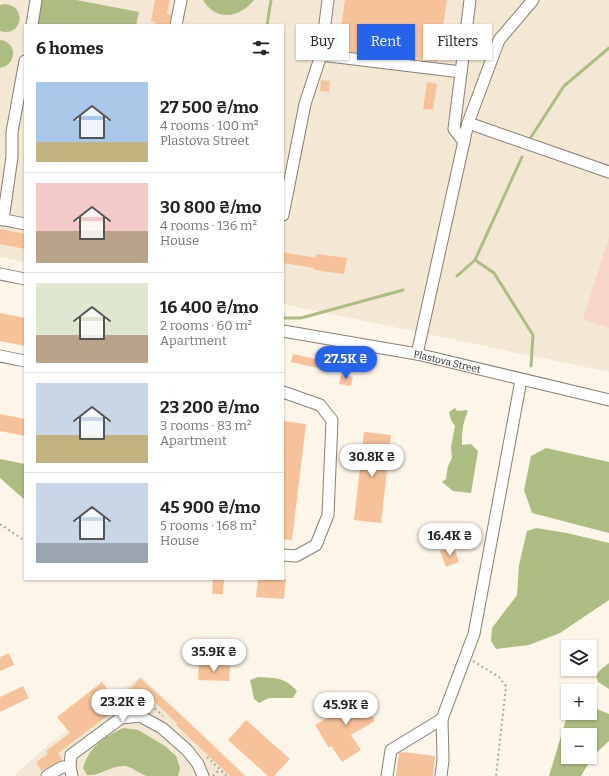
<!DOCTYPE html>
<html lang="en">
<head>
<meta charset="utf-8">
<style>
  :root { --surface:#fff; --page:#f6f6f6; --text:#202124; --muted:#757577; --line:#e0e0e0; --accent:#2563eb }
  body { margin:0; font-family:Bitter,serif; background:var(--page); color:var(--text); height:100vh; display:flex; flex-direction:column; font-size:15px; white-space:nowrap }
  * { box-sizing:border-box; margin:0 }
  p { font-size:13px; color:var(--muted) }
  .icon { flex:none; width:22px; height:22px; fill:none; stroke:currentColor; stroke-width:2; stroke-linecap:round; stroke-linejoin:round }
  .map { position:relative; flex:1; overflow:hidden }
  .sheet { position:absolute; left:24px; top:24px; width:260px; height:556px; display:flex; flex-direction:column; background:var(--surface); border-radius:0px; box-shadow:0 1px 3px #0004 }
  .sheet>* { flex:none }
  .guide { position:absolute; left:296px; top:24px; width:253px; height:36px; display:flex; gap:8px }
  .controls { position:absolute; left:561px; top:640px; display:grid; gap:8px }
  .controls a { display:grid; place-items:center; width:36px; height:36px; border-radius:0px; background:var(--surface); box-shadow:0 1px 3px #0004; font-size:20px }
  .price { position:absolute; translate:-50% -34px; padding:0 9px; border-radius:14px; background:#fff; color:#222; font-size:13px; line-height:26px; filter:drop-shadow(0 1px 2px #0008) }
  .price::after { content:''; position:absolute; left:50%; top:24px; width:12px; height:9px; margin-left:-6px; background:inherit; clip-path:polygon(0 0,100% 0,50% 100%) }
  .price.on { background:var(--accent); color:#fff }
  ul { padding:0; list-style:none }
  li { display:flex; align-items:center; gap:12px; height:100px; padding:0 12px }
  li+li { border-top:1px solid var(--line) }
  li span { display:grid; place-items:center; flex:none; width:112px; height:80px; border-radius:0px; color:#555 }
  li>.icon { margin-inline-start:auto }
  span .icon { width:48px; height:48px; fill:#fffc; stroke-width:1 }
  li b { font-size:17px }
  h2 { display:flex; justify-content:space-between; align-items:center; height:48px; padding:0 12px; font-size:17px }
  .tag { padding:0 14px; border-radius:0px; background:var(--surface); box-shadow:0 1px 3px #0004; font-size:14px; line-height:36px }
  .tag.on { background:var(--accent); color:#fff }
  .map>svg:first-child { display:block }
</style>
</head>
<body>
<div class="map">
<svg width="609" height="776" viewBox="0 0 609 776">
  <rect width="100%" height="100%" fill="#fdf5e8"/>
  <path fill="#f4e8d4" d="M0 0H609V372L283 304V25H25V262L0 257Z
    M141 676 247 776H14L43 749Z"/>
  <path fill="#f9d4c8" d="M609 237V328L583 319Z"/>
  <path fill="#adbc81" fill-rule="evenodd" d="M39 0H76L139 12 136 25H34Z
    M203 0H254C240 18 216 22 203 0Z
    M5 4C28 6 22 38 0 31V5Z
    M0 40C18 42 17 65 0 68Z
    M455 408 457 411 467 410C468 414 466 415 465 419 462 427 462 436 462 445L471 444 478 451 471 493 453 491 442 482 446 479 448 466 452 458 451 447 455 426 451 420 449 412Z
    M546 448 609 462V533L532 513 524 490 531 456Z
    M0 459 25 464V500L0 478Z
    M536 528 567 533 609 543V600L560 633 529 645 496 649 491 641 492 628 517 595 519 565 527 531Z
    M609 663V689L598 682 596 676 600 670Z
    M258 677C276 678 284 677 297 691L293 698H269L259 703 254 699 250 680Z
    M590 706 609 714V741L593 756 581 776H549L568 713H590ZM568 735H590V757H568Z
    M123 728 138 730 165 746 176 756 180 768 178 776C170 776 155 776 147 776 139 774 133 767 125 766 110 765 101 776 87 775L83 768C89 747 104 737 123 728Z"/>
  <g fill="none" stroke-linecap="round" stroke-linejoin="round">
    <path stroke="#adbc81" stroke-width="3" d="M267 25 271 0
      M531 137 564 86 609 48
      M475 260 494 273 533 335 531 366
      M457 276 475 260 522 157
      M283 318H301L403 290"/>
  </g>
  <path fill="#f7c299" d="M155 0H170L167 14H171L169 25H155L156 22 151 21Z
    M345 0H447L438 62 338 50Z
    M321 80 330 81 329 92 320 91Z
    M427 82 437 84 433 110 423 109Z
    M0 229 25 234V249L0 244Z
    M283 252 316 258 317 254 347 258 344 274 314 270V268L283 263Z
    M0 313 25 318V346L0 341Z
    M293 354 320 360 318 368 291 362Z
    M341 375 353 377 351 386 339 384Z
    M0 414 25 419V436L0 431Z
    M283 421 306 424 292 540 283 539Z
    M364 432 391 435 381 523 354 520Z
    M454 547 459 562 446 567 440 551Z
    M213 579H224L223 594H212Z
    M258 579H286L284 599 256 597Z
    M9 653 14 665 0 671V657Z
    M199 664 230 666 229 681 198 680Z
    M140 678 183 717 245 776H230L176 725 177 723 142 690 58 753 62 759 42 771 36 762 48 754 46 751 70 733 57 717 102 682 115 700 132 687Z
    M23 686 29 698 0 712V697Z
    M349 692 352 697 359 693 375 721 351 735 361 750 342 762 331 746 329 748 315 725 341 710 338 705 344 702 341 696Z
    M246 720 290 759 274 776H268L228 740Z
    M402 752 435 756 433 776H396L399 753Z"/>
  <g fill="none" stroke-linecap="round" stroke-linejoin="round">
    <defs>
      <g id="minor">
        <path d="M32 25 36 0"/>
        <path d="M176 25 181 0"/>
        <path d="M321 55 461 72"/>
        <path d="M468 123 609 172"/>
        <path d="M464 142 454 129 470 0"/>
        <path d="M283 215 305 104 321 55 328 0"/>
        <path d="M0 219 25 224"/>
        <path d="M3 220 12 157V132L25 61"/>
        <path d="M0 274 25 279"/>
        <path id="s1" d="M283 331 417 354 609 400"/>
        <path d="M417 354 468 123 499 40 533 0"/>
        <path d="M0 356 25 361"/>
        <path d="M283 392 320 405 332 420 328 515 316 545 296 556 283 555"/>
        <path d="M47 776 62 767H70"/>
        <path d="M72 776 70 767 71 755 121 718 140 716 162 728 187 750 198 764 203 776"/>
        <path d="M387 776 391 750 442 719 474 634 521 380"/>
        <path d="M441 776 443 760 442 719"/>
      </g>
    </defs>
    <use href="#minor" stroke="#867f73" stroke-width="13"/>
    <path stroke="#aca69d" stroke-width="2" stroke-dasharray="2 3" stroke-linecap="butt" d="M0 524 25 541
      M473 661 499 677 506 686 496 776
      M124 707 140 695 163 716
      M207 757 227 776
      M213 776 220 769"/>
    <use href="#minor" stroke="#fff" stroke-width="11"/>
  </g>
  <g text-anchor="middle" stroke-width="4" stroke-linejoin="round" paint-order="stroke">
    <g font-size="10" fill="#322f2a" stroke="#fff">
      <text dy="4" stroke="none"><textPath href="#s1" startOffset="167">Plastova Street</textPath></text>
    </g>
  </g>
</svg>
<div class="controls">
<a><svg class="icon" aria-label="layers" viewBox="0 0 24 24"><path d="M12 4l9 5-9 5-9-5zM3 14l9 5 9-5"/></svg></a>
<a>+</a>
<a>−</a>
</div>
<b class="price on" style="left:346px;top:380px">27.5K ₴</b>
<b class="price" style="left:372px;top:478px">30.8K ₴</b>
<b class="price" style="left:450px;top:557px">16.4K ₴</b>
<b class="price" style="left:214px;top:673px">35.9K ₴</b>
<b class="price" style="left:123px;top:723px">23.2K ₴</b>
<b class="price" style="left:346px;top:726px">45.9K ₴</b>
<div class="guide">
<a class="tag">Buy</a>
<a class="tag on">Rent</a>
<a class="tag">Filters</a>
</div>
<section class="sheet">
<h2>6 homes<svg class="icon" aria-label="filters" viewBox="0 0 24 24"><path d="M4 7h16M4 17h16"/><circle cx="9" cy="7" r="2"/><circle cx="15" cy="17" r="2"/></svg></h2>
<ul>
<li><span style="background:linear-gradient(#a9c7e8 75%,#c2b280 0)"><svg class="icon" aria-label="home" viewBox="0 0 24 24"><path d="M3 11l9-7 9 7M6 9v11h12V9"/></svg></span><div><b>27 500 ₴/mo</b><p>4 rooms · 100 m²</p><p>Plastova Street</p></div></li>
<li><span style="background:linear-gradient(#f6c9c9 60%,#b9a48a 0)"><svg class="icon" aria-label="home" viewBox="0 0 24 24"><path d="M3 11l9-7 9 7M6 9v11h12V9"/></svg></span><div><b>30 800 ₴/mo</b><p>4 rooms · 136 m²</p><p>House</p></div></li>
<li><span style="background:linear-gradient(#dfe7d0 65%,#b9a48a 0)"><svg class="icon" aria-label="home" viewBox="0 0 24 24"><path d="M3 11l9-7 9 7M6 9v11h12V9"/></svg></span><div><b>16 400 ₴/mo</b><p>2 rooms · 60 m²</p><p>Apartment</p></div></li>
<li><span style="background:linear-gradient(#c9d6e8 65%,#c2b280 0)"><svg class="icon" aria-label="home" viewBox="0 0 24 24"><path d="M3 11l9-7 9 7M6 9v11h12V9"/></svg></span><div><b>23 200 ₴/mo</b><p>3 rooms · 83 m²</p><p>Apartment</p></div></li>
<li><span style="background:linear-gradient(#c9d6e8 75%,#9aa5b1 0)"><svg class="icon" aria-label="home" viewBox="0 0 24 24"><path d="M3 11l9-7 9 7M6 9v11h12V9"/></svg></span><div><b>45 900 ₴/mo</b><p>5 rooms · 168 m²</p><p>House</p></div></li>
</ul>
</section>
</div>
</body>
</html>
